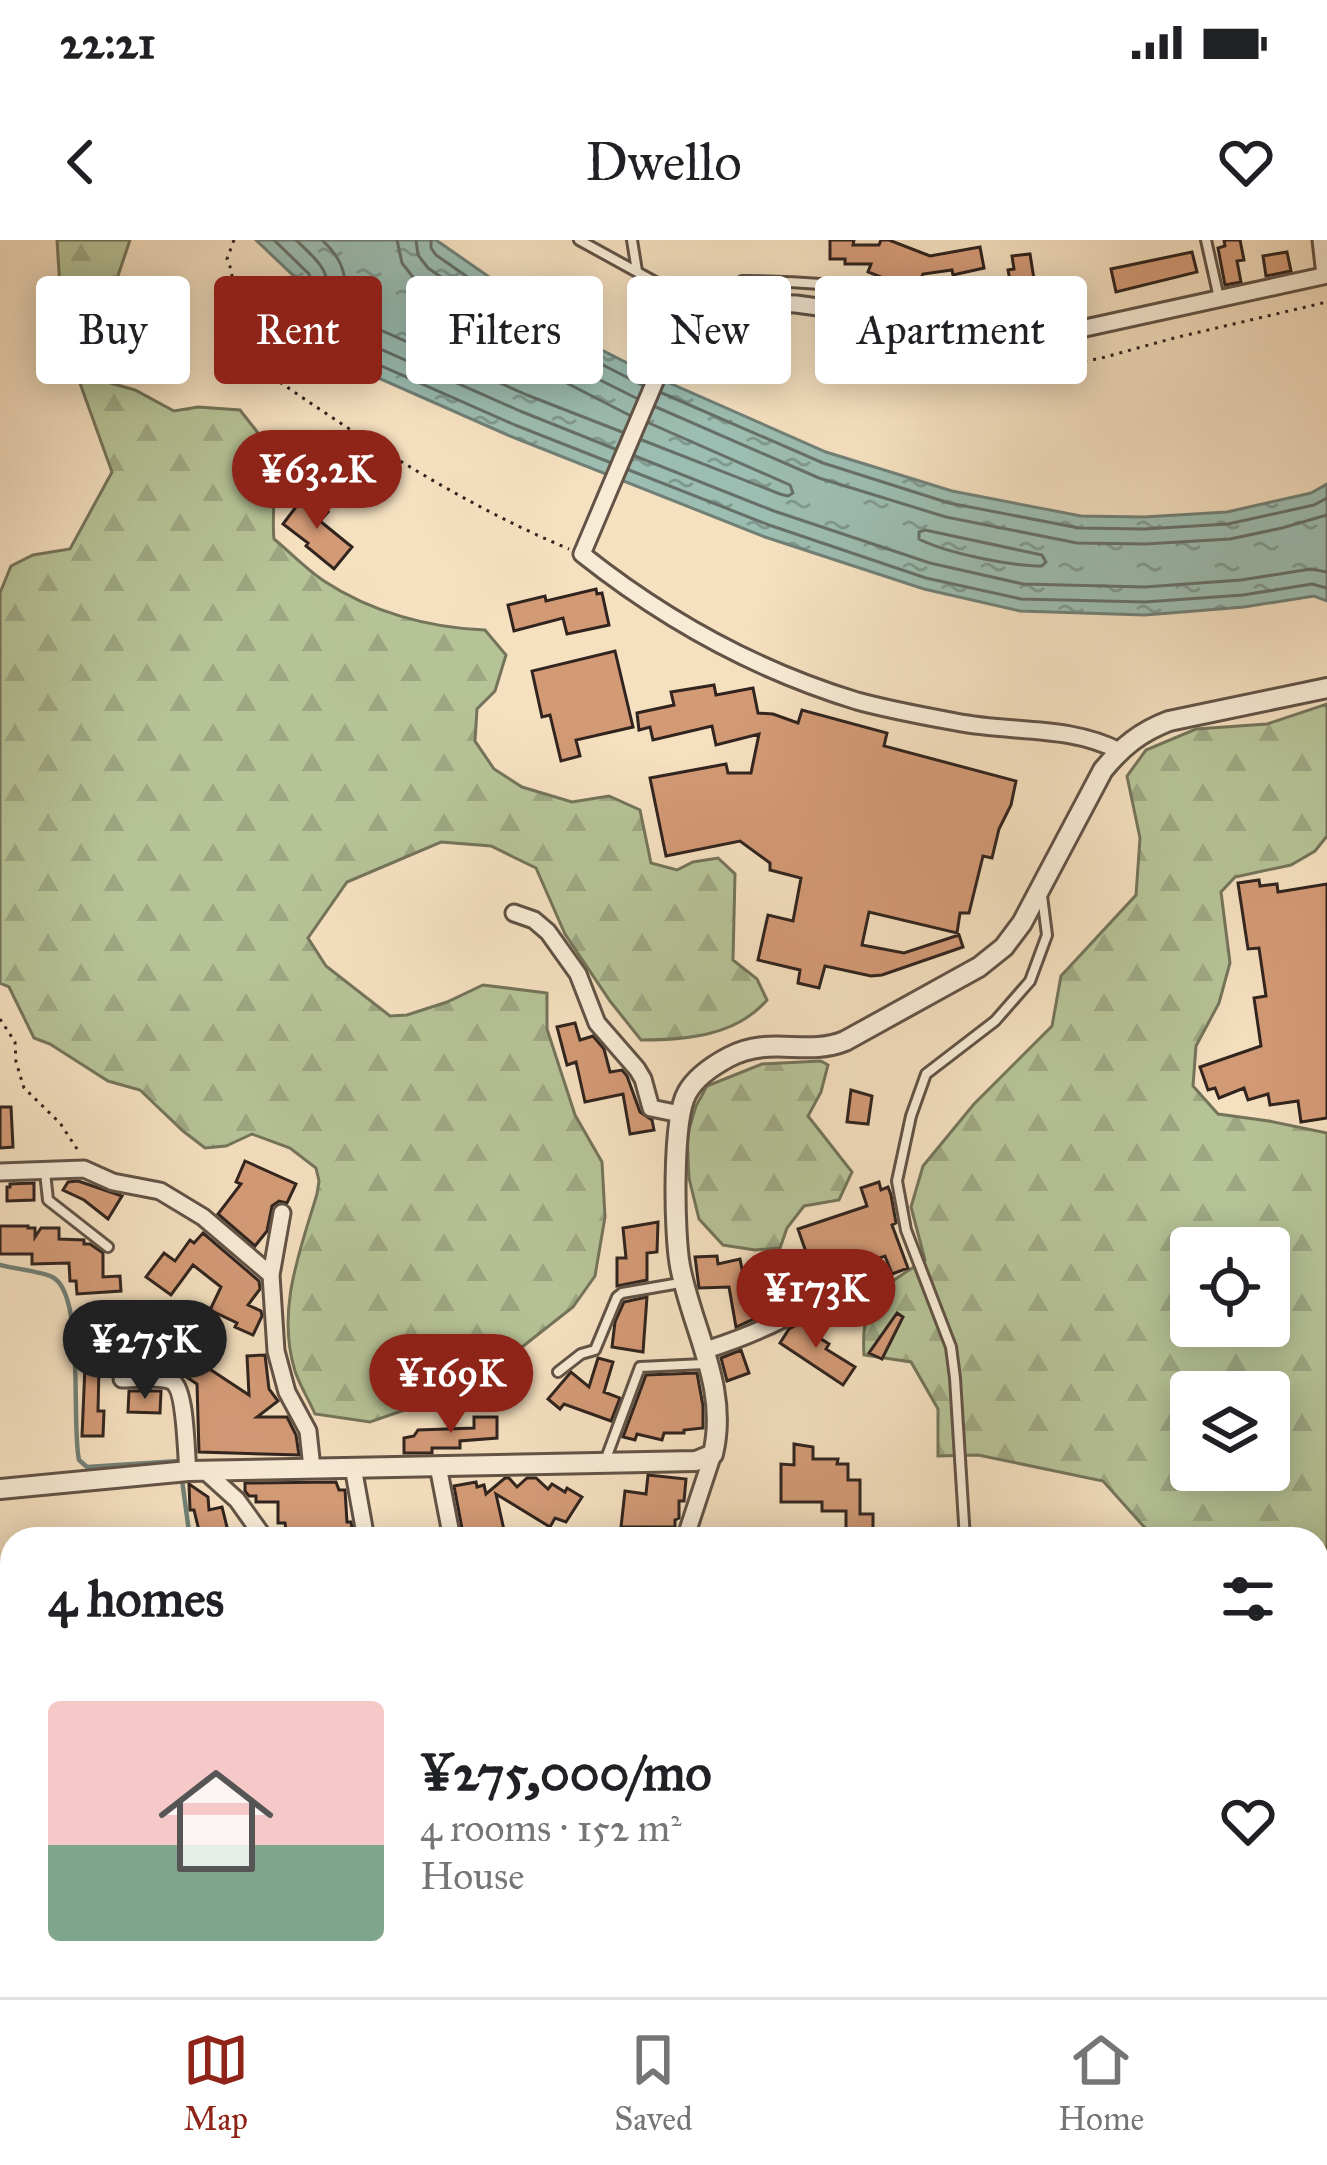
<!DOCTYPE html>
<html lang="en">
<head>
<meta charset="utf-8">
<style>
  :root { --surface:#fff; --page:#f2f2f2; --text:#202124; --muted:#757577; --line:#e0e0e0; --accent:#8f2418 }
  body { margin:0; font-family:"IM FELL Great Primer",serif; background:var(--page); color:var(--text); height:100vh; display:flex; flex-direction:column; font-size:45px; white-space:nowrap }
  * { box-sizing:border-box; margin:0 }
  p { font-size:39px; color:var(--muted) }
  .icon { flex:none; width:66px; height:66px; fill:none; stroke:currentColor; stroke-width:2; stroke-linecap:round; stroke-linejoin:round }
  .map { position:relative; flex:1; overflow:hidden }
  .panel { position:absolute; left:0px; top:1287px; width:1329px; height:471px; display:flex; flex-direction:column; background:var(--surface); border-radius:36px 36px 0 0; box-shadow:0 6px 30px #0003 }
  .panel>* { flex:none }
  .top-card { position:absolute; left:36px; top:36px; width:1257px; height:108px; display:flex; gap:24px }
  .controls { position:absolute; left:1170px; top:987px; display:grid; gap:24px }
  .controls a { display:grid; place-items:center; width:120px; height:120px; border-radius:12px; background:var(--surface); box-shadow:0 6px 30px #0003; font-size:60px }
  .price { position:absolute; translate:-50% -102px; padding:0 27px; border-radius:42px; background:var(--accent); color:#fff; font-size:39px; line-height:78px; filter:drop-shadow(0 3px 6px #0008) }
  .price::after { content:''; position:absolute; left:50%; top:72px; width:36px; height:27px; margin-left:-18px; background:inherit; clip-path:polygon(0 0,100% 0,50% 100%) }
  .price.active { background:#222; color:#fff }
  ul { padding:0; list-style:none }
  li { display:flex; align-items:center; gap:36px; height:300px; padding:0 48px }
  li+li { border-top:3px solid var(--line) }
  li span { display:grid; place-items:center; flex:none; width:336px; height:240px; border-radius:12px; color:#555 }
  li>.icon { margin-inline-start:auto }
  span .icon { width:144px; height:144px; fill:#fffc; stroke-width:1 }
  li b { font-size:51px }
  h2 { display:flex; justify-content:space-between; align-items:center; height:144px; padding:0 48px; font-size:51px }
  .tag { padding:0 42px; border-radius:12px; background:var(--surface); box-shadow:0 6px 30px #0003; font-size:42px; line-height:108px }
  .tag.active { background:var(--accent); color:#fff }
  .status { display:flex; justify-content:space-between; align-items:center; height:84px; padding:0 60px; background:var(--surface); direction:ltr }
  .status svg { height:33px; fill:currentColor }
  header { display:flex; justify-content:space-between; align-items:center; height:156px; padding:0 48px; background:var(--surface); font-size:54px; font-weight:600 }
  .menu { display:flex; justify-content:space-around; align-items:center; height:168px; border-top:3px solid var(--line); background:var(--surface); font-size:33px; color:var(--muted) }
  .menu a { display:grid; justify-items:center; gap:6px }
  .menu .active { color:var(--accent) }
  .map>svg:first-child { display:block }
</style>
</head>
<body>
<div class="status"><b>22:21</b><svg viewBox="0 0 49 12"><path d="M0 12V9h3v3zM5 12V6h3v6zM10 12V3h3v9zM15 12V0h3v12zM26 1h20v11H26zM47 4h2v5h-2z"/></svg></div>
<header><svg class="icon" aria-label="back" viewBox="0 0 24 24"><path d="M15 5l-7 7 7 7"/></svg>Dwello<svg class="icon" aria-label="heart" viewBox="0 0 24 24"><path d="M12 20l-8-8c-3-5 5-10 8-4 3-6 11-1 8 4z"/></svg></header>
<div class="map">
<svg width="1327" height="1757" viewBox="0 0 1327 1757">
  <defs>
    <pattern id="forest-firs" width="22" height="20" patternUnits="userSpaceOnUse" patternTransform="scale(3)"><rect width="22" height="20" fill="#b6c397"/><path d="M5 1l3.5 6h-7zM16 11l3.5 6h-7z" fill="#9da782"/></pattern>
    <pattern id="water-ripples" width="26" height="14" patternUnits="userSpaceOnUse" patternTransform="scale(3)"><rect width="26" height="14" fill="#9cbdb1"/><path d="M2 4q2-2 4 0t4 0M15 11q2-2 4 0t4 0" fill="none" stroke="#80998f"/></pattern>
  </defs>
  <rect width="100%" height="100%" fill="#f5e0c0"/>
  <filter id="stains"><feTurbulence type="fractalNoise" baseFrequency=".00167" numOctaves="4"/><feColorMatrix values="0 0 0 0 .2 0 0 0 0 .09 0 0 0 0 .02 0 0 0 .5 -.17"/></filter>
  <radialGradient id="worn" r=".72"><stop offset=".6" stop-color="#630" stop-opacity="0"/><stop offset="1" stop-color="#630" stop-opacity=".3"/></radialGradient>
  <path fill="url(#forest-firs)" stroke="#74745a" stroke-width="3" fill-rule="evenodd" d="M57 0H130L99 92 107 142 135 150 174 171 198 167 240 170C249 182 262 196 269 210 279 234 271 272 274 299 290 312 306 329 324 341 371 372 429 388 485 390L506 415 495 451 477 469 475 501 494 529 522 547 572 562 609 556 640 570 651 623 677 630 693 622 718 618 735 634 733 720 757 739 767 760C736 796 686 800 641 800L610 761 565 694 536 628 491 606 441 602 347 642 308 698 326 726 390 776 407 775 447 762 483 745 547 753V789L575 875 602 922 605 977 595 1036 573 1067 471 1147 370 1182 315 1174C309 1160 300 1146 295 1131 276 1070 300 1011 317 954L319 941 316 928 290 908 252 894 226 906 205 908 183 891 140 850 108 841 50 804 34 798 9 747 0 743V353L11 326 33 315 70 309 112 232 63 96Z
    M1327 464V596L1315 611 1291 625 1235 637 1221 652 1230 723 1219 763 1196 806 1193 846 1218 874 1269 881 1327 893V1550L1322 1554 1317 1569V1299H1155L1103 1241 978 1215 938 1216V1169L911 1122 864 1115C860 1057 881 1048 925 1020L911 967 923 926 974 864 1052 786 1061 736 1136 655 1140 598 1127 536 1146 510 1196 489 1267 484ZM1191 1008H1269V1086H1191ZM1191 1152H1269V1230H1191Z
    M821 821 828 825 821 852 808 876 852 932 839 960 804 966 787 988 780 1008 755 1010 723 1005 699 979 689 938 687 896 696 866 707 846 762 824Z"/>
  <path fill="url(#water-ripples)" stroke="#718076" stroke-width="3" d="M256 0H436L574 96 649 134 826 212 952 251 1081 276 1144 277 1227 272 1311 253 1327 244V361L1314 356 1244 367 1145 375 1020 371 924 349 765 297 510 196 231 73 243 51 295 52 301 43Z"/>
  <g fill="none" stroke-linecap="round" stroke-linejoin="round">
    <path stroke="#667068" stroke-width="3" d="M274 0 309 34 313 45 301 62 265 64 262 69 264 74 515 185 609 222
      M296 0C323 26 340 38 313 73L315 80 520 171 615 209
      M322 0C344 20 350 40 340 68L342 73 527 155 622 192
      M397 0 402 23 416 41 551 135 629 175
      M416 0 418 15 428 28 560 120 636 158
      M431 0V8L436 15 568 107 642 145
      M662 153 823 223 949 263 1079 288 1144 289 1228 284 1314 265 1327 258
      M656 167 819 238 946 277 1077 303 1145 304 1230 299 1282 288 1327 275
      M642 200 780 254 788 256 793 253 790 245 649 183
      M635 216 774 271 930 323 1023 344 1145 347 1241 340 1311 329 1327 332
      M629 230 769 285 926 338 1021 359 1145 362 1243 355 1312 344 1327 348
      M925 290 1042 315 1046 322 1042 326C1010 326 946 313 919 299V292Z"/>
    <path stroke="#718076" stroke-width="4.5" d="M234 48 246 53
      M0 1025C14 1029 43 1031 54 1038 85 1058 71 1184 79 1220L87 1227 179 1221 180 1229
      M182 1240 190 1299
      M372 1746 373 1749 400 1746
      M413 1746 422 1757"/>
  </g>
  <path fill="#d39a76" stroke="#31241e" stroke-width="3" d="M830 0H854L853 5H879L881 0H889L930 16 980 7 984 28 953 35 952 30 923 34 917 47 901 45 868 32 871 24H845V19H830Z
    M1224 0H1240L1244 20 1237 21 1241 42 1225 45 1218 8 1225 6Z
    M1192 12 1197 32 1116 52 1111 29Z
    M1287 12 1291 31 1266 36 1263 16Z
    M1030 14 1037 58 1067 54 1068 68 1039 73 1001 64 1014 61 1008 30 1014 29 1012 16Z
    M305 255 328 272 320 281 352 307 334 329 306 306 308 303 283 284Z
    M596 349 597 354 602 353 609 385 567 394 563 378 514 391 508 365 545 356 546 361Z
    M615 411 633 487 576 500 580 516 561 521 550 475 542 477 532 431Z
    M714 445 716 455 753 448 758 473 773 474 798 483 802 470 887 493 884 506 1016 541 1011 565 999 589 992 618 983 616 969 673H960L957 693 869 672 862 705 904 713 959 695 963 707 882 735 871 736 825 726 819 748 798 743 800 730 758 720 768 675 793 681 801 638 770 630V623L740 601 666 616 650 538 726 524 728 533H751L759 494 716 505 712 486 653 500 650 487 639 490 637 473 674 465 671 452Z
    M1259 640 1260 646 1277 644 1278 652 1327 644V878L1301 882 1298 861 1270 865 1268 854 1248 860 1244 848 1219 858 1215 848 1208 850 1200 827 1261 806 1254 758 1266 756 1259 708 1248 709 1238 643Z
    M575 783 580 800 593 796 604 809 610 832 622 830 627 836 640 872 652 880 654 890 630 894 623 854 585 862 576 822 567 825 557 787Z
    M851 850 872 856 868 884 847 882Z
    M0 867H11L13 907 0 908Z
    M245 921 296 944 287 963 279 961 272 966 267 991 255 1006 218 974 241 944 236 942Z
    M78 941 122 956 108 979 84 960 63 950 68 942Z
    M879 942 881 950 888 947 891 955 896 983 892 985 908 1028 892 1034 885 1016 852 1027 851 1025 812 1038 771 1063 778 1068 736 1087 729 1047 699 1048 695 1017 717 1016 718 1024 740 1019 744 1039 761 1033 763 1038 806 1012 798 989 867 966 861 948Z
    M34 943V960L7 961V947H10V944Z
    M658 982 657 1012 647 1013V1040L617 1046V1018H626L623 988Z
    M0 986H28V988H35V997L41 988H59V999L84 1000V1004H90L103 1013V1037L120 1036 121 1051 77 1054 76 1041H70L69 1023 32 1024V1014H0Z
    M203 993 259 1041 260 1049 248 1065 261 1071 262 1076 253 1095 235 1087 237 1083 210 1070 221 1047 193 1025 171 1055 146 1037 164 1013 175 1021 190 1000 194 1003Z
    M647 1057 643 1112 612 1107 615 1082 624 1062Z
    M897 1073 903 1077 882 1119 869 1113Z
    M147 1077 177 1082 173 1108 163 1106 162 1126 99 1127 98 1171H104L103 1196H82L86 1103 112 1101V1103L143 1105Z
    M808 1079 821 1087 815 1095 829 1104 826 1109 855 1127 843 1145 780 1103 789 1089Z
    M741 1110 749 1133 727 1141 721 1118Z
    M265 1115 269 1149 278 1161 257 1177H287L296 1195 299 1215 199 1212 197 1144 182 1134 193 1118 249 1155 247 1116Z
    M598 1118 613 1122 604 1152 620 1158 611 1181 564 1164 560 1169 548 1159 571 1132 589 1147Z
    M697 1133 703 1166V1188L684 1190V1193H664L662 1200 637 1194 635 1200 623 1197 646 1135Z
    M129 1151H161L160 1173 128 1172Z
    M474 1177H497V1198L460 1201V1208H432V1213H404V1198L414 1196 418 1190 474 1188Z
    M794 1204 813 1207V1219H838L837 1224H848V1240H860V1274H873V1299H846V1271H822V1262H781V1224L794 1225Z
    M648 1235 686 1239 684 1261H679V1278L675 1280V1287H621L625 1251 646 1254Z
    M505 1238H509L517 1247 527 1238H536L548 1249 552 1244 565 1252 567 1248 582 1257 566 1282 555 1278 550 1287 496 1254 506 1299H464L454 1246 476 1242 477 1247 484 1245 486 1254Z
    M336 1242 339 1250H345L347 1282H351L354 1299H287L285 1283H278V1262H256V1256H249L245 1251V1243Z
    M189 1244 208 1257 209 1270 222 1267 230 1299H201L194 1270H190Z"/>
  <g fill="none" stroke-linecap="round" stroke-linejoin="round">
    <defs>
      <path id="service" d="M579 0 688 60
        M632 0 637 31
        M1206 0 1219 58
        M742 41C849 41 957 58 1060 87
        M45 932 48 960 108 1007
        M558 1132 581 1114 595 1110 617 1057 622 1053 680 1043
        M605 1221 640 1127 704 1124
        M965 1299 955 1138 951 1107 906 990 897 941 911 876 926 834 995 781 1030 741 1047 695 1042 656
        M0 1628 12 1622
        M1212 1746 1221 1757"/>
      <path id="minor" d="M1321 0 1325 35
        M1119 511C1070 485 1010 493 956 482 923 476 890 470 857 461 755 430 665 380 582 314L681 80 689 61 796 64 1017 94 1067 92 1327 35
        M514 673 534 680 548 692 578 734 597 783 637 829 643 839 651 868 680 874
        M0 932 84 929 113 942 160 951 203 977 271 1035 276 1111 287 1152 308 1191 312 1228
        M271 1035 282 973
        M706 1110C753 1095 801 1074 839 1043
        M122 1139C135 1139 162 1135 173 1142 186 1151 186 1214 188 1231
        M438 1226 452 1299
        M353 1227 366 1299
        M206 1232 237 1260 265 1299
        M685 1299 713 1214
        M0 1675 12 1668
        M228 1746 230 1757
        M490 1746 493 1757
        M851 1746 852 1757
        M534 1754 609 1746
        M294 1757 344 1746"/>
      <path id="tertiary" d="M0 1249 188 1231 696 1221 713 1214C729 1147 692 1090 680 1026 674 994 672 879 687 853 695 838 714 825 729 817 771 795 805 817 845 801L979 727 1004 707 1022 683 1103 530C1122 507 1140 492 1169 481L1327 448"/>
      <path id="trunk" d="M0 1589 12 1605
        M123 1746 132 1757"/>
    </defs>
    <use href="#service" stroke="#625346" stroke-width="14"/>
    <use href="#minor" stroke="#625346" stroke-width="21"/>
    <use href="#tertiary" stroke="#625346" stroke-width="24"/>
    <use href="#trunk" stroke="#31241e" stroke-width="30"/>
    <path stroke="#31241e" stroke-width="3" stroke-dasharray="3 6" stroke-linecap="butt" d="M234 0 227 19C240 46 226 65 215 91L220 100C328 177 447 258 569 309
      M1013 111 1076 121 1098 119 1174 98 1327 62
      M0 779 15 802 16 822 24 848 60 883 79 912"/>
    <use href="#service" stroke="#f8ebd6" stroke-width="8"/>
    <use href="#minor" stroke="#f8ebd6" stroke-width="15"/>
    <use href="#tertiary" stroke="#f8ebd6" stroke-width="18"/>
    <use href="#trunk" stroke="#f5e0c0" stroke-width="24"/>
  </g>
  <rect width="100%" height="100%" filter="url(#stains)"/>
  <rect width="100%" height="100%" fill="url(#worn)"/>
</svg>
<div class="controls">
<a><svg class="icon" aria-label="locate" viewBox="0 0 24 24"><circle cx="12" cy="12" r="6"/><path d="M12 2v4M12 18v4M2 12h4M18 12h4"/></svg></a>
<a><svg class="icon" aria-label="layers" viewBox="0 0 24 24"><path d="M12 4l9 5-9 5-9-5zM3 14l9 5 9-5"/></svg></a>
</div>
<b class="price" style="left:317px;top:292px">¥63.2K</b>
<b class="price" style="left:816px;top:1111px">¥173K</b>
<b class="price active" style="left:145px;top:1162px">¥275K</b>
<b class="price" style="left:451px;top:1196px">¥169K</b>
<div class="top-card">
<a class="tag">Buy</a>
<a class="tag active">Rent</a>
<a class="tag">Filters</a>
<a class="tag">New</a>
<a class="tag">Apartment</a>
</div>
<section class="panel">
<h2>4 homes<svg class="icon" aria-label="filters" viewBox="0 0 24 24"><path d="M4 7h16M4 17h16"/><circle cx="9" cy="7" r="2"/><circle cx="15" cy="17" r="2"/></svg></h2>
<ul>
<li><span style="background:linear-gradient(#f6c9c9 60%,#7fa58c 0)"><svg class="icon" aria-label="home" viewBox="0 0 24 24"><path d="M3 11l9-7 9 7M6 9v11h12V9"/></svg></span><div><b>¥275,000/mo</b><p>4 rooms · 152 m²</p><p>House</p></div><svg class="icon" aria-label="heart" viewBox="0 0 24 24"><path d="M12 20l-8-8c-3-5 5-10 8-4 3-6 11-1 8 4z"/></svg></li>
</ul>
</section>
</div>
<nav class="menu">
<a class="active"><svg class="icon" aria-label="map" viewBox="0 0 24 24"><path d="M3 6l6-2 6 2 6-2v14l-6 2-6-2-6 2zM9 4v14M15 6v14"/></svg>Map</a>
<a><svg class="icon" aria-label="saved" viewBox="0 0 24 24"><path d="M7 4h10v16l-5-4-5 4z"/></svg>Saved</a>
<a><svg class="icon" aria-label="home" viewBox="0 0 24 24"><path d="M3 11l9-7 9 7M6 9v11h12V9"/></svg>Home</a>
</nav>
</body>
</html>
